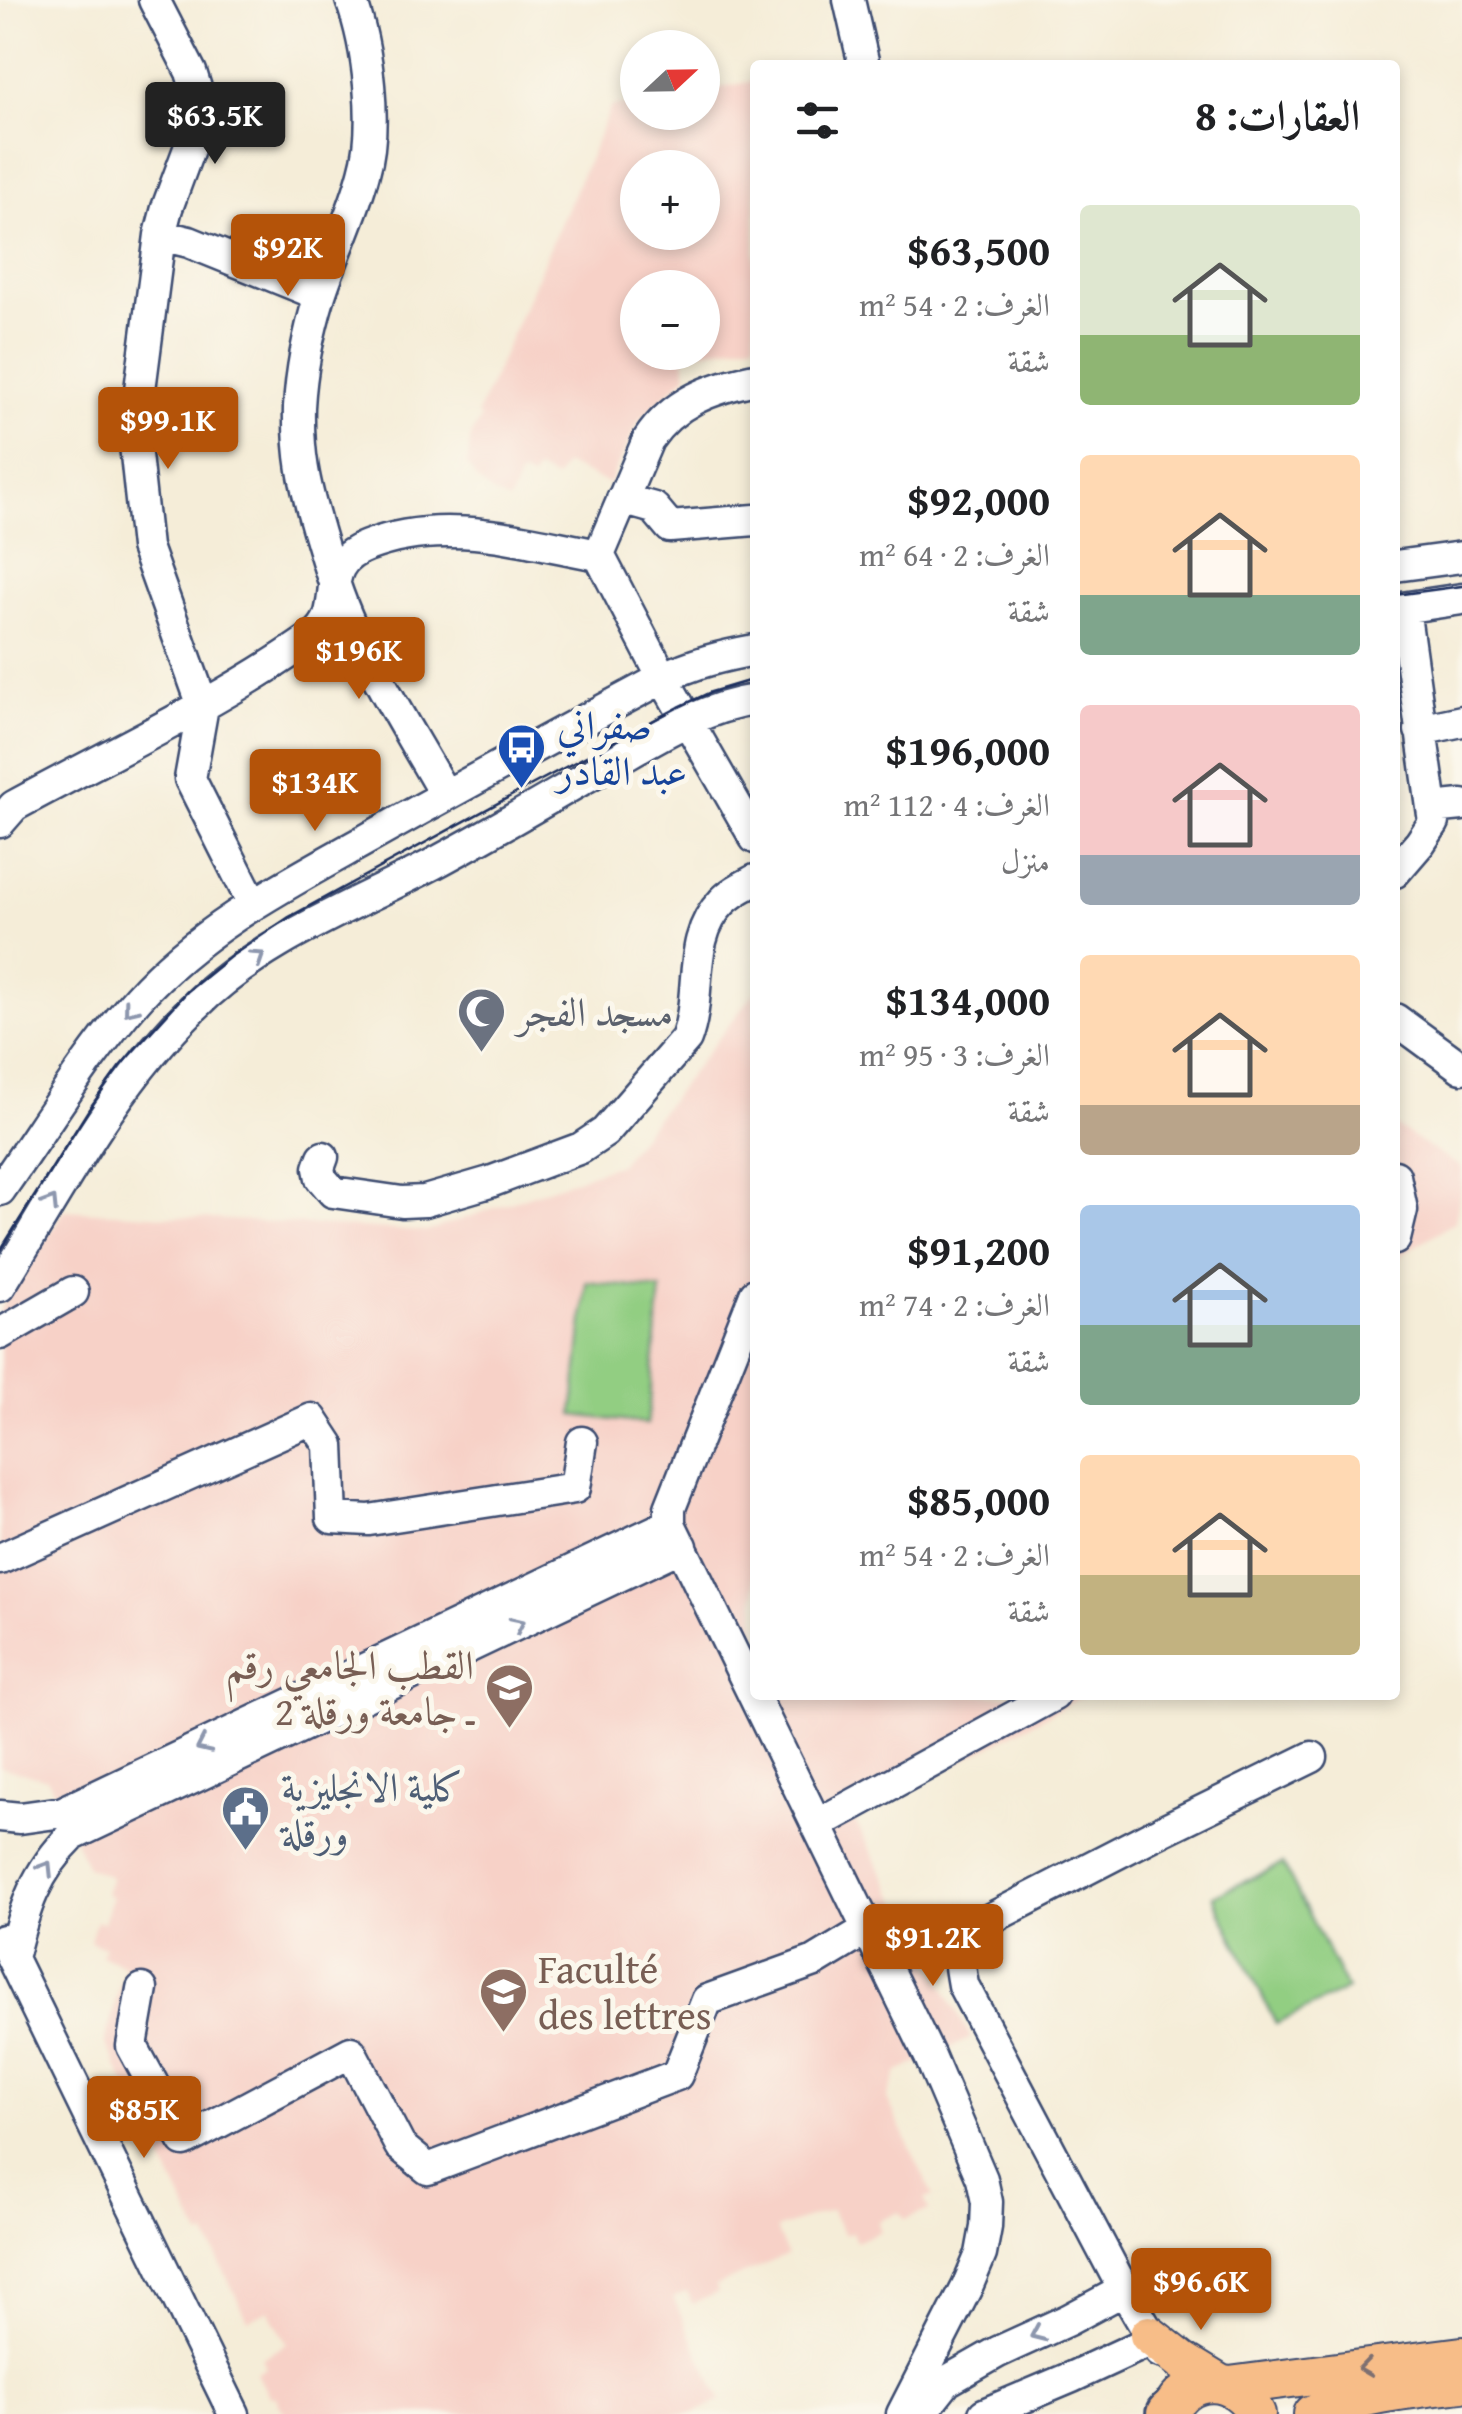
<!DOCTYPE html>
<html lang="ar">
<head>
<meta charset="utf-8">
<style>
  :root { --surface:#fff; --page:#f2f2f2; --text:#202124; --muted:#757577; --accent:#b45309 }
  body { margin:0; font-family:"Gentium Book Plus",Amiri,serif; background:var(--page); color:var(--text); direction:rtl; height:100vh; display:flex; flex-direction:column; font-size:38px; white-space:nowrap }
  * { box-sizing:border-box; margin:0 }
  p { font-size:32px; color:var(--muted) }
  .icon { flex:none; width:55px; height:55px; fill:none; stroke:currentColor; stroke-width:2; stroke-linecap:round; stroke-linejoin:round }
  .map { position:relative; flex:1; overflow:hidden; direction:ltr }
  .side { position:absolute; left:750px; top:60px; width:650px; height:1640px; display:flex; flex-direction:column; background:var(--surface); border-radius:10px; box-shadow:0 5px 15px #0003; direction:rtl }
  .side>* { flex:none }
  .needle { width:65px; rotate:68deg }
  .buttons { position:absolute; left:620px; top:30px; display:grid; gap:20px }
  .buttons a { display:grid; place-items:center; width:100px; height:100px; border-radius:50%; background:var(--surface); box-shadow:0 5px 15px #0003; font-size:50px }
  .price { position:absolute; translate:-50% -85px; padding:0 22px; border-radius:10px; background:var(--accent); color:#fff; font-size:32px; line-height:65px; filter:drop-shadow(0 2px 5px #0008) }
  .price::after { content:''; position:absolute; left:50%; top:60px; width:30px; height:22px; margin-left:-15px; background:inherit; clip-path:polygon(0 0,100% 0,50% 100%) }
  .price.on { background:#222; color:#fff }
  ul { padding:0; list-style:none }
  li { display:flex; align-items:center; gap:30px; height:250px; padding:0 40px }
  li span { display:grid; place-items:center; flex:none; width:280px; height:200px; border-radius:10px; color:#555 }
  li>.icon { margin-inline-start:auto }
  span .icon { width:120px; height:120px; fill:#fffc; stroke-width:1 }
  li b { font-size:42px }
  h2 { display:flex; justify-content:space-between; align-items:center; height:120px; padding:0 40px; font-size:42px }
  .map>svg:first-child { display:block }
</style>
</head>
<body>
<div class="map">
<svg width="1462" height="2414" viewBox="0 0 1462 2414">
  <rect width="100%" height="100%" fill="#fbf7ec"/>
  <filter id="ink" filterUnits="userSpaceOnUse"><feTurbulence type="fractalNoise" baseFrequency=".01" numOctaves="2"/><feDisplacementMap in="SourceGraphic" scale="20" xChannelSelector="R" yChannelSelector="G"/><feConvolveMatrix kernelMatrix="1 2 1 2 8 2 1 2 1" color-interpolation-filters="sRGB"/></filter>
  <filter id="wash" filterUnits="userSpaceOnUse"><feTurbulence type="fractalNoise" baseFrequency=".0048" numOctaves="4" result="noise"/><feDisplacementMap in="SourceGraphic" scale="40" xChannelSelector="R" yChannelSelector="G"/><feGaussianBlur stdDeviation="2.25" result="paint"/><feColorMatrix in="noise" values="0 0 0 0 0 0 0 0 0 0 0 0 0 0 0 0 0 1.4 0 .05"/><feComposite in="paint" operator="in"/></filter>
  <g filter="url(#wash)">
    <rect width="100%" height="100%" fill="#f5edd8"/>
    <path fill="#f7d1c7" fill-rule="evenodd" d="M755 81V342L703 351 702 288H638V352L695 353 683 355 687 375 640 419 609 484 564 464 556 479 536 470 532 479 520 474 509 502 492 493 478 481 467 466 471 435 481 418 477 415 611 107 637 103 638 112H702L703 91ZM638 168H702V232H638Z
      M755 992V1695H1084L854 1819 971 2038 898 2072 887 2099 933 2196 924 2199 929 2210 905 2220 900 2212 878 2221 880 2231 856 2242 852 2232 844 2235 831 2210 776 2229 787 2255 716 2286 718 2292 693 2304 687 2291 673 2298 721 2400 692 2414H285L275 2396 270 2397 256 2373 266 2367 262 2358 287 2344 269 2310 248 2320 206 2235 201 2238 105 2042 125 1965 101 1956 104 1947 90 1941 96 1921 103 1923 112 1897 105 1893 111 1877 87 1867 48 1779 0 1767V1310L65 1210 426 1232 619 1164Z
      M1395 1126 1462 1168V1182L1455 1222 1402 1254 1395 1267Z"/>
    <path fill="#92ce82" stroke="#567e70" stroke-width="2.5" d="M587 1282 661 1290 647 1424 573 1415Z
      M1283 1864 1347 1989 1276 2024 1213 1896Z"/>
  </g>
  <g filter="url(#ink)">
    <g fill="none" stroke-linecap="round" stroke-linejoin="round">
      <defs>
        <path id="minor" d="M154 0 191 72 203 111 167 208 160 235 189 242 320 295
          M351 0C368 46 378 126 364 173 353 215 333 254 320 295 309 331 301 370 299 407 298 455 304 482 317 527 327 561 337 596 352 628 379 685 414 740 445 795
          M849 0 864 65
          M160 235 134 436 146 547 203 706 190 779 253 904
          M755 379C712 388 673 402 648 440L599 555 663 678 755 838
          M622 499 654 508 670 527 755 520
          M1395 566 1462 557
          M1395 609 1462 599
          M1420 730 1462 721
          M1432 808 1462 805
          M0 822 14 806C115 751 219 703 313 637 351 610 312 567 367 546 444 516 522 541 599 555
          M1395 872 1420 843 1434 822 1404 608
          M1395 1019 1462 1068
          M323 1157 319 1168 321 1178 333 1192 402 1202 425 1201 490 1182 581 1148 605 1132 686 1039C703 995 686 938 722 902 731 892 744 886 755 880
          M1395 1176 1402 1210 1395 1239
          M0 1190C45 1126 86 1057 138 998 199 930 283 886 362 842 461 786 562 732 663 678 693 663 722 656 755 650
          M0 1286C59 1191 113 1086 194 1007 260 941 351 907 433 864 493 832 551 797 611 763 656 737 703 707 755 700
          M755 1294 670 1508V1524L930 2057 982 2179 987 2202 986 2227 981 2254 967 2287 902 2414
          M0 1334 73 1292
          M0 1559 312 1419 329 1445 332 1518 369 1520 575 1488 582 1442
          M0 1816 20 1818 63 1812 670 1524
          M818 1824 1054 1695
          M3 1940 234 2414
          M12 1958C24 1909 35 1872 73 1835L682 1546
          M142 1989 132 2046 184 2141 351 2052 400 2146 428 2169 677 2075 707 2000 815 1961 868 1929
          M1160 2352 1124 2290 963 1985C956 1947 957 1946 986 1921L1149 1837 1312 1757
          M921 2414 947 2381 998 2352 1068 2320 1124 2290
          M984 2414 1072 2377 1152 2340"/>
        <path id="major" d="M1149 2335 1182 2361 1218 2383
          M1229 2386 1462 2356
          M1169 2414C1188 2372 1237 2374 1256 2414
          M1313 2414C1362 2393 1409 2389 1462 2383"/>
        <path id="highway" d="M1168 2414 1169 2413"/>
      </defs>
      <use href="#minor" stroke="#3c4c70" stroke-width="35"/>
      <use href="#major" stroke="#3c4c70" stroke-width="42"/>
      <use href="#highway" stroke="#3c4c70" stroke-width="48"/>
      <use href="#minor" stroke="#fff" stroke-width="30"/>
      <use href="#major" stroke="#f7bd88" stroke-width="38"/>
      <use href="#highway" stroke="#f7bd88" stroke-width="42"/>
      <path stroke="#1b2f5e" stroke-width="2.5" d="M1395 595 1462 586
        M0 1251 89 1109 120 1066 188 991 230 957 289 917 522 790 679 707 711 692 755 679"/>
    </g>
    <defs><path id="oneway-chevron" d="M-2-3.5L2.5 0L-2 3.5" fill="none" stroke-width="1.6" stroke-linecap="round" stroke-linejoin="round" transform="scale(2.5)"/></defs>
    <g stroke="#8d97ae">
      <use href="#oneway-chevron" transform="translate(258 957) rotate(-33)"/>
      <use href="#oneway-chevron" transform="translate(130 1009) rotate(129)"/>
      <use href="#oneway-chevron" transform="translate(51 1203) rotate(-58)"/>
      <use href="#oneway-chevron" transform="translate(518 1624) rotate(-25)"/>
      <use href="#oneway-chevron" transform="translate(203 1746) rotate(155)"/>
      <use href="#oneway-chevron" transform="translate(46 1868) rotate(-58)"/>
      <use href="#oneway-chevron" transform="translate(1037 2334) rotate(156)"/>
    </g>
    <use stroke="#7e6f71" href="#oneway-chevron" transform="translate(1365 2368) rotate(172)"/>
  </g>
  <defs>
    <symbol id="bus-pin" viewBox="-11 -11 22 30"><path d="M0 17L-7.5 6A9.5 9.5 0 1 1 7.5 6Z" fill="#1a4fb4" stroke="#fbf7ec"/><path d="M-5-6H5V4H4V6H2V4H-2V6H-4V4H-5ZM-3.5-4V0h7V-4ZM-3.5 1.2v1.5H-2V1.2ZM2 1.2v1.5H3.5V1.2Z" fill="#fff"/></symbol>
    <symbol id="mosque-pin" viewBox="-11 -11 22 30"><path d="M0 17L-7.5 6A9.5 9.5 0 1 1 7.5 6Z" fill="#6b7280" stroke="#fbf7ec"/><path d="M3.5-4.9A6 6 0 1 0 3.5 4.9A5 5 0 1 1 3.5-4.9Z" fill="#fff"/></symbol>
    <symbol id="university-pin" viewBox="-11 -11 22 30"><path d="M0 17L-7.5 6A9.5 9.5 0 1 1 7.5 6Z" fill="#8d6e63" stroke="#fbf7ec"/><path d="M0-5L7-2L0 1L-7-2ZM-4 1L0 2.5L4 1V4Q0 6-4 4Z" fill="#fff"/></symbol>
    <symbol id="civic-pin" viewBox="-11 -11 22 30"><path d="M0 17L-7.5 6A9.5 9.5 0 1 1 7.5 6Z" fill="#5c6f8a" stroke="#fbf7ec"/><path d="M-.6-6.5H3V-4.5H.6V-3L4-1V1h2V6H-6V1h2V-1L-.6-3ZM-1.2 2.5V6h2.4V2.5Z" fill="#fff"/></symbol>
  </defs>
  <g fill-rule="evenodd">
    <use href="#bus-pin" x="494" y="720" width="55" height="75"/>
    <use href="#mosque-pin" x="454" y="984" width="55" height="75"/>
    <use href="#university-pin" x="482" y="1660" width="55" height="75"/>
    <use href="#civic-pin" x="218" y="1782" width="55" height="75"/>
    <use href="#university-pin" x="476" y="1964" width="55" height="75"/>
  </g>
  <g text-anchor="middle" stroke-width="10" stroke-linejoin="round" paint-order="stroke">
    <g font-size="40" fill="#164399" stroke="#fbf7ec" text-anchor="start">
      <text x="557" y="739">صفراني<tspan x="557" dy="46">عبد القادر</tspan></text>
    </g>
    <g font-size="40" fill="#5b616d" stroke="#fbf7ec" text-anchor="start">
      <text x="517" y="1026">مسجد الفجر</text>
    </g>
    <g font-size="40" fill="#785e54" stroke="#fbf7ec" text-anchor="end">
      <text x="474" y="1679">القطب الجامعي رقم<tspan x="474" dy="46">2 ـ جامعة ورقلة</tspan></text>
      <text x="538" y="1983" text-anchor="start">Faculté<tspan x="538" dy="46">des lettres</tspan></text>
    </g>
    <g font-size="40" fill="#4e5e75" stroke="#fbf7ec" text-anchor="start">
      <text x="281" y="1801">كلية الانجليزية<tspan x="281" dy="46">ورقلة</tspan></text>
    </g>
  </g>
</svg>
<div class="buttons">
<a><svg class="needle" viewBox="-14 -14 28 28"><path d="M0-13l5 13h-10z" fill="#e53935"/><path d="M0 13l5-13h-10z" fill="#757577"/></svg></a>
<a>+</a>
<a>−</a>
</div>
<b class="price on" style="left:215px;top:167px">$63.5K</b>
<b class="price" style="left:288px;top:299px">$92K</b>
<b class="price" style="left:168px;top:472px">$99.1K</b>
<b class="price" style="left:359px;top:702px">$196K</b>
<b class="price" style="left:315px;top:834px">$134K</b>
<b class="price" style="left:933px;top:1989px">$91.2K</b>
<b class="price" style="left:144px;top:2161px">$85K</b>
<b class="price" style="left:1201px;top:2333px">$96.6K</b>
<section class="side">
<h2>العقارات: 8<svg class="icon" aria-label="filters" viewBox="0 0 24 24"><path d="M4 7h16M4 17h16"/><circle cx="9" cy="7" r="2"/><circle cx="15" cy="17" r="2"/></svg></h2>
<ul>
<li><span style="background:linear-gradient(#dfe7d0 65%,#8fb573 0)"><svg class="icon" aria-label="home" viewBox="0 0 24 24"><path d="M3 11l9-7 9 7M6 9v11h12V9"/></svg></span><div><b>$63,500</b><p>الغرف: 2 · 54 m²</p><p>شقة</p></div></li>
<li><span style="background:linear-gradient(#ffd9b3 70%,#7fa58c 0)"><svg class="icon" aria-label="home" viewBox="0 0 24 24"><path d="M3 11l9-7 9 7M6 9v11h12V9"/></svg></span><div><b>$92,000</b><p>الغرف: 2 · 64 m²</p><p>شقة</p></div></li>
<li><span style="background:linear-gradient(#f6c9c9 75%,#9aa5b1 0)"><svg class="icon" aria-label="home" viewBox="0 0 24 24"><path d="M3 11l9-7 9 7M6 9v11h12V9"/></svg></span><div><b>$196,000</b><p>الغرف: 4 · 112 m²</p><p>منزل</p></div></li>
<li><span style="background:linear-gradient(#ffd9b3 75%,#b9a48a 0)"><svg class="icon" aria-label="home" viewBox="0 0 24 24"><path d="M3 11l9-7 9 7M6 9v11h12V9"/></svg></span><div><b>$134,000</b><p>الغرف: 3 · 95 m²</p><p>شقة</p></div></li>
<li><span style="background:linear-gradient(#a9c7e8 60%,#7fa58c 0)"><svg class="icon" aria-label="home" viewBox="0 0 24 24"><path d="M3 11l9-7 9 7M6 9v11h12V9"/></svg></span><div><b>$91,200</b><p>الغرف: 2 · 74 m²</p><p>شقة</p></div></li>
<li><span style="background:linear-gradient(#ffd9b3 60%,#c2b280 0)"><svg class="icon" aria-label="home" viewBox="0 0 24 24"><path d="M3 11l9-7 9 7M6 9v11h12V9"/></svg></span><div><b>$85,000</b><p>الغرف: 2 · 54 m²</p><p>شقة</p></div></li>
</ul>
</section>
</div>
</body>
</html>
